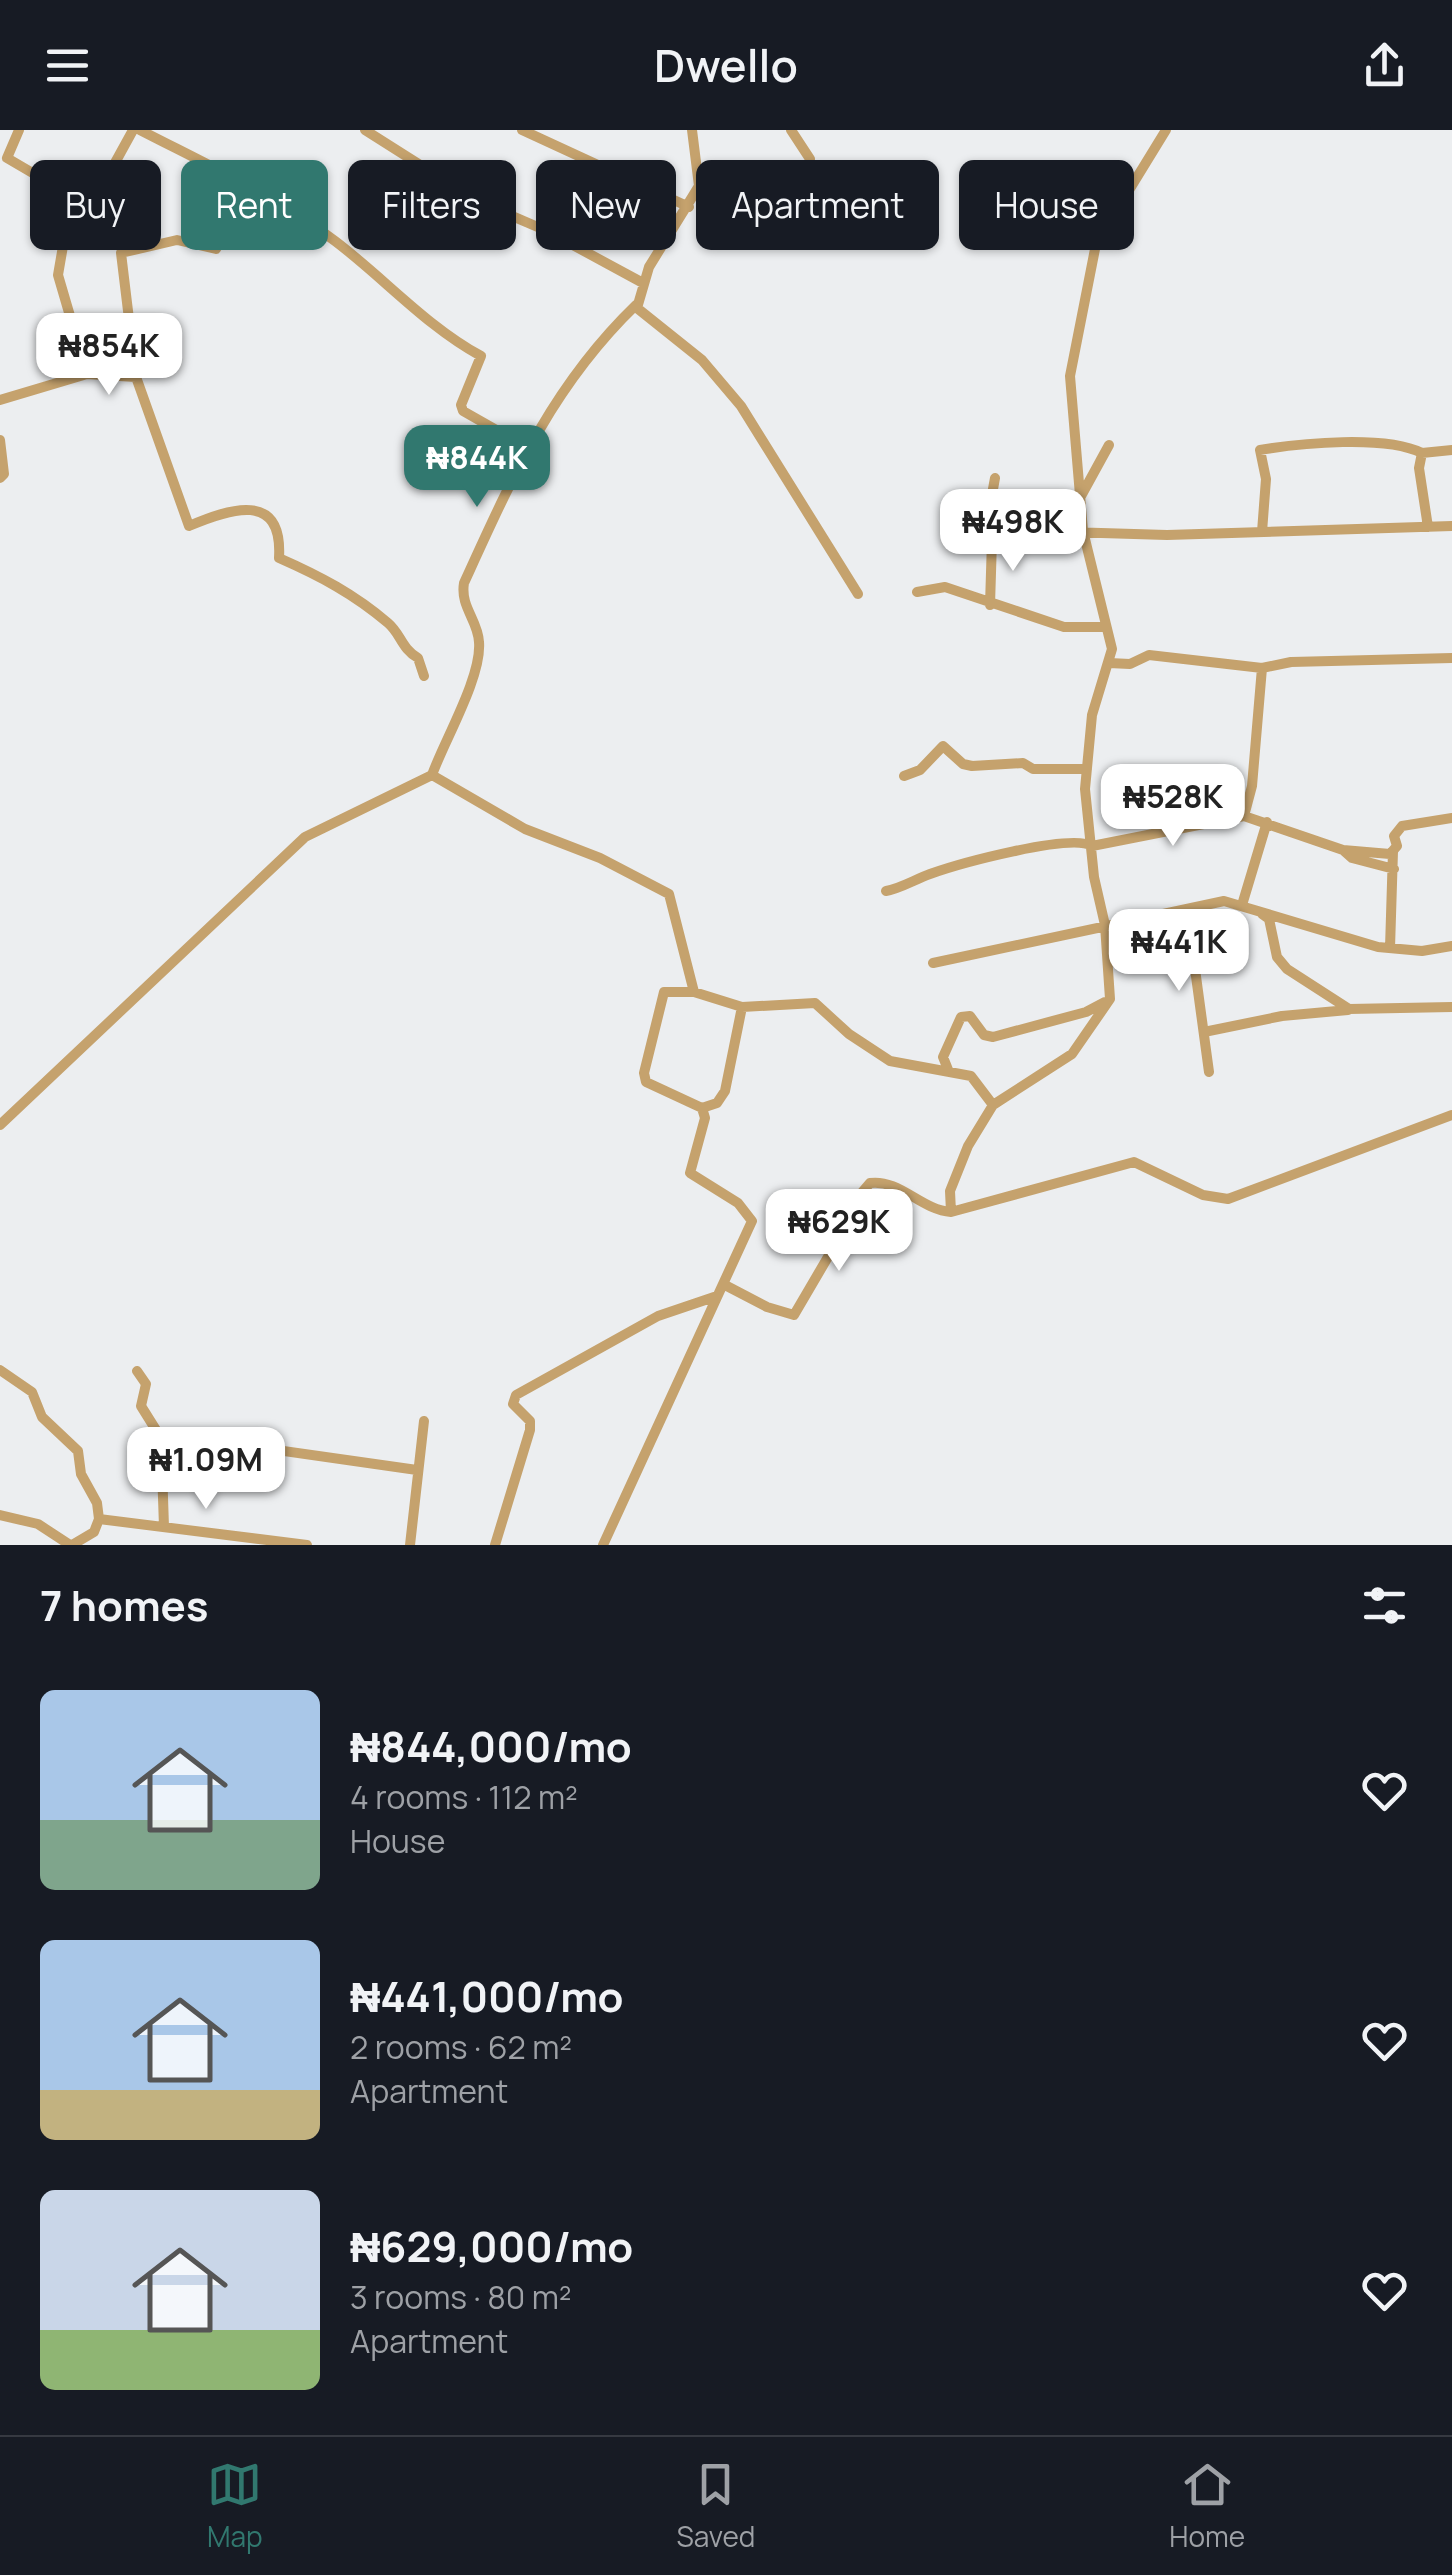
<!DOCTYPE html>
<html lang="en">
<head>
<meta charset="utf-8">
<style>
  :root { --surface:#171b24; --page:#20242c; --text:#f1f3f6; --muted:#9ea1a6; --line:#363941; --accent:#31786f }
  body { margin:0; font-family:Manrope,sans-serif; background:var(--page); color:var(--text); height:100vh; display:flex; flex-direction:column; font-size:38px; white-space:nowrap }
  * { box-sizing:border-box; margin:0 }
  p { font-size:32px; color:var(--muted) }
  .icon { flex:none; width:55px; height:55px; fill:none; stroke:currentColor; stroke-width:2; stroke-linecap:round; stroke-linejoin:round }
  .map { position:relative; height:1415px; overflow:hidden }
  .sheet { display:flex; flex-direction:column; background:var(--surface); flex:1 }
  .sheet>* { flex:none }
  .top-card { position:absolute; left:30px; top:30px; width:1392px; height:90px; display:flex; gap:20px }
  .price { position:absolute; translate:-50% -85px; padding:0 22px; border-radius:20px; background:#fff; color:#222; font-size:32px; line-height:65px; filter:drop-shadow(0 2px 5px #0008) }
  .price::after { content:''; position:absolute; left:50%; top:60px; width:30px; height:22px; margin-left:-15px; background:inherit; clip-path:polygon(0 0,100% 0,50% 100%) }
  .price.on { background:var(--accent); color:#fff }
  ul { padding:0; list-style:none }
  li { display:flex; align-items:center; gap:30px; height:250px; padding:0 40px }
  li span { display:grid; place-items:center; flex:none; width:280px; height:200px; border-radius:15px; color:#555 }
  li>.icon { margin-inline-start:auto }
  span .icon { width:120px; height:120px; fill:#fffc; stroke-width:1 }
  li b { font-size:42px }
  h2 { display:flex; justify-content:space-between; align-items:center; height:120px; padding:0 40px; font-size:42px }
  .tag { padding:0 35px; border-radius:15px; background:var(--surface); box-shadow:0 2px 8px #0004; font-size:35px; line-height:90px }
  .tag.on { background:var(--accent); color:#fff }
  header { display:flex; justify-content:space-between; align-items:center; height:130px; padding:0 40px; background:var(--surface); font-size:45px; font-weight:600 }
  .tabs { display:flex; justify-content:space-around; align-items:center; height:140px; border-top:2px solid var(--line); background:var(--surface); font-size:28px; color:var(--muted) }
  .tabs a { display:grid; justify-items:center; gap:5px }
  .tabs .on { color:var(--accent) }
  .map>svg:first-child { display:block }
</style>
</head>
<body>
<header><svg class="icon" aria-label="menu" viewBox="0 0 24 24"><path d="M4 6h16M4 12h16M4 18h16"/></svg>Dwello<svg class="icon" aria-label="share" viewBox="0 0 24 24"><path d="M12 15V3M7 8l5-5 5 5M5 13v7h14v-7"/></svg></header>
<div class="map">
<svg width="1452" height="1415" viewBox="0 0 1452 1415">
  <rect width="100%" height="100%" fill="#eceef0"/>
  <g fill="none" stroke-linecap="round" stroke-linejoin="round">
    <path stroke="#c5a26d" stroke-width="10" d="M19 0 7 28 65 62 88 69 105 51 133 0
      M140 0C206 34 276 66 335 111 384 148 426 196 481 226L461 275 463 281 526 317
      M365 0 477 71 547 101 643 153
      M522 0 689 77
      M692 0 699 56 649 137 637 178 702 230 741 276 858 464
      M791 0 810 29
      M1166 0 1096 114 1070 246 1083 401 1112 519 1092 585 1085 659 1094 747 1105 795 1110 869 1072 924 993 975 968 1016 950 1061 951 1082 1134 1032 1203 1065 1228 1069 1452 985
      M252 58 216 119 177 110 121 123 136 247 189 396C229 379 283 360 279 428 320 446 354 464 388 493 401 504 401 518 418 528L424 546
      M636 175C552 256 512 348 464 453 460 477 478 490 479 512 482 547 444 611 432 645L525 699 600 728 669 764 694 862
      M87 244 58 145 63 116 88 69
      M0 270 87 244 136 247
      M0 310 4 344 0 348
      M1422 323 1452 320
      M995 348 991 370 998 400
      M1063 399 1109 315
      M1262 402 1266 349 1260 320C1302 313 1385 305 1422 323L1419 338 1428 397
      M977 412 992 410 995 401 1051 394 1068 402 1167 405 1452 396
      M917 462 945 457 1064 497H1106
      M990 475 992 410
      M1109 533 1130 534 1149 525 1262 538
      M904 646 920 640 943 616 963 634 972 636 1023 633 1033 639H1087
      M1244 686 1252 656 1262 538 1291 532 1452 528
      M1343 720 1352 728 1394 739
      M886 761C899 759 916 749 930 744 958 734 1070 703 1092 716L1244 686 1343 720 1390 724 1397 716 1394 706 1402 696 1452 688
      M1242 775 1267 692
      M1187 780 1209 942
      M1262 784 1269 789 1277 827 1287 839 1349 879 1452 877
      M1390 818 1393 721
      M933 833 1224 771 1378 817 1422 821 1452 816
      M1204 902 1282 886 1348 880
      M949 942 943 927 961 887 970 886 984 905 993 907 1086 882 1105 872
      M702 978 717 973 725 961 742 877
      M0 995 305 707 432 645
      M723 1154 767 1177 794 1185 835 1115 853 1073 870 1053C900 1049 921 1080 951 1082
      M0 1240 32 1262 42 1287 78 1321 81 1344 97 1373 99 1389 94 1402 72 1415
      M137 1241 146 1254 141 1276 161 1308 164 1397
      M161 1308 207 1317 235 1314 417 1340
      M0 1385 38 1394 70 1415
      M99 1389 307 1415
      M410 1415 424 1291
      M495 1415 530 1300V1291L513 1274 516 1265 658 1186 717 1166
      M603 1415 752 1091 738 1073 690 1043 705 988 702 978 646 952 644 943 664 862H694L742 877 815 873 849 904 890 931 971 946 993 975"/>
  </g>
</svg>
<b class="price" style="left:109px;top:268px">₦854K</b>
<b class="price on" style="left:477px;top:380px">₦844K</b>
<b class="price" style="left:1013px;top:444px">₦498K</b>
<b class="price" style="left:1173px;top:719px">₦528K</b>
<b class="price" style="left:1179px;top:864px">₦441K</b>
<b class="price" style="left:839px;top:1144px">₦629K</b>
<b class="price" style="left:206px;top:1382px">₦1.09M</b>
<div class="top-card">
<a class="tag">Buy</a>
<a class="tag on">Rent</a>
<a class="tag">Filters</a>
<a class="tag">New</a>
<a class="tag">Apartment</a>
<a class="tag">House</a>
</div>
</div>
<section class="sheet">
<h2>7 homes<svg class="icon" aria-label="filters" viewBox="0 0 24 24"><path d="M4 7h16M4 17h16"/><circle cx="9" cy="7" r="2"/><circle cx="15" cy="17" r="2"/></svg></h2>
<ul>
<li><span style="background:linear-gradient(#a9c7e8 65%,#7fa58c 0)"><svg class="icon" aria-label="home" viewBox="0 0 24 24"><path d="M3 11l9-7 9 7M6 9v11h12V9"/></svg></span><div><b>₦844,000/mo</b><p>4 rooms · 112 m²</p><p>House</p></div><svg class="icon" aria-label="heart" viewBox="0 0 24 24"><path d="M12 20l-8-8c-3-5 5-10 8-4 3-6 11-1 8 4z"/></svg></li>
<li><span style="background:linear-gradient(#a9c7e8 75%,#c2b280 0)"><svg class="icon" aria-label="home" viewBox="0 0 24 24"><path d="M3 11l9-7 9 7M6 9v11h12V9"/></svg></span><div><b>₦441,000/mo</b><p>2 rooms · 62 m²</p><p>Apartment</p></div><svg class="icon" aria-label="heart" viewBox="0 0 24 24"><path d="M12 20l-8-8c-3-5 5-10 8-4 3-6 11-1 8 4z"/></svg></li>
<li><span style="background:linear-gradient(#c9d6e8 70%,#8fb573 0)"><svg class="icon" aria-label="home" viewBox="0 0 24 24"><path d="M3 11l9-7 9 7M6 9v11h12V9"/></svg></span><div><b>₦629,000/mo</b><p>3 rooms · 80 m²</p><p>Apartment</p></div><svg class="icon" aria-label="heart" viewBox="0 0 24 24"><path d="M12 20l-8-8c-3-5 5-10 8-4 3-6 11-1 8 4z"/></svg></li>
</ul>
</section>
<nav class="tabs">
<a class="on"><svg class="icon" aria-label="map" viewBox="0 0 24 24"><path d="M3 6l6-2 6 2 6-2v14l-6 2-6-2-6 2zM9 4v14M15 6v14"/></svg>Map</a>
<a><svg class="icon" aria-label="saved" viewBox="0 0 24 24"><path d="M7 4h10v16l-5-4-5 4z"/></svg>Saved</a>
<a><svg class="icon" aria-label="home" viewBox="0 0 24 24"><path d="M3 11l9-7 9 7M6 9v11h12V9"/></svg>Home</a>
</nav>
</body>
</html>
